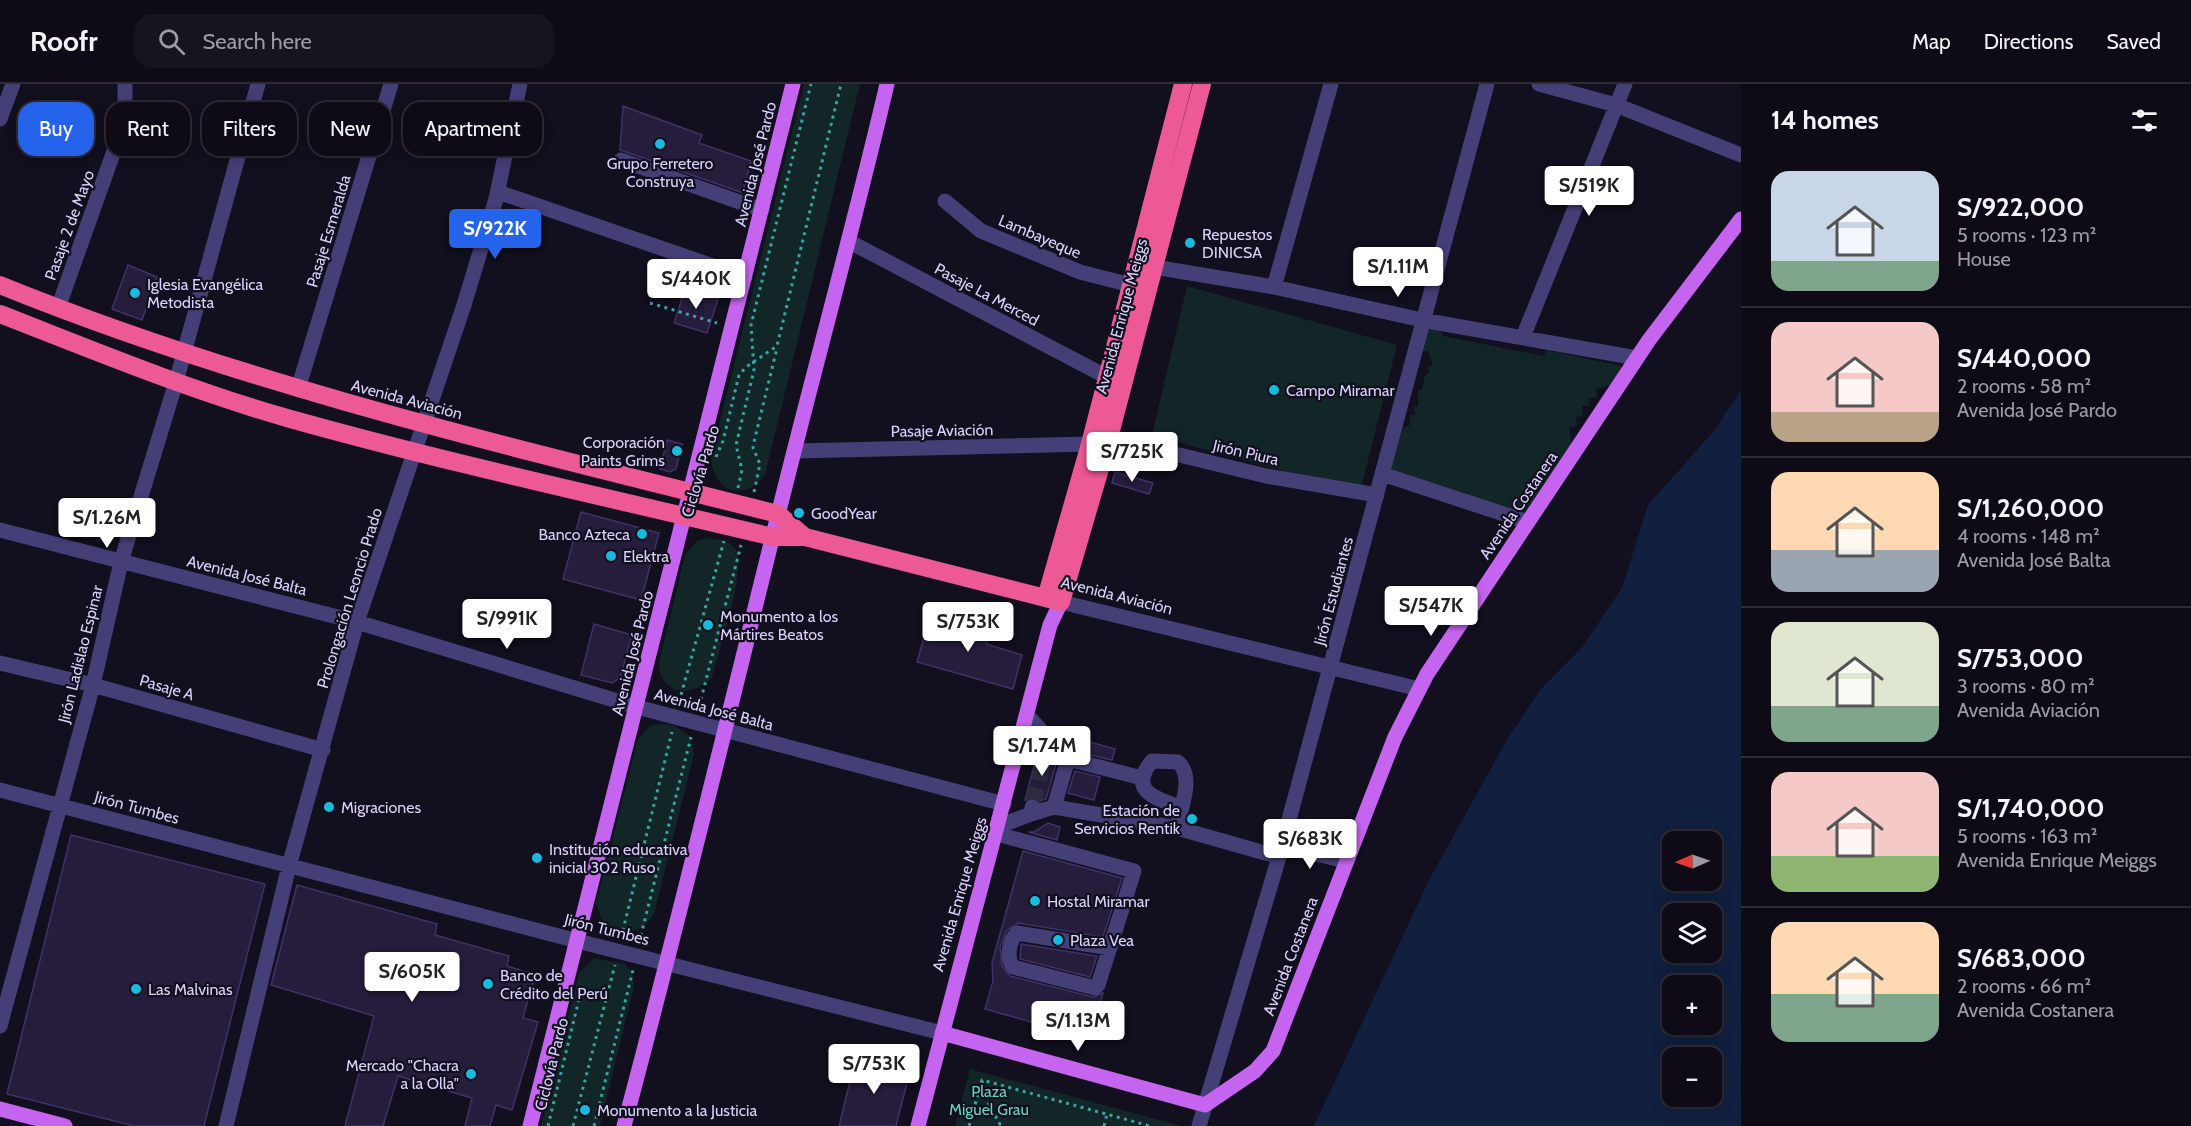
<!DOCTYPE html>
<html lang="en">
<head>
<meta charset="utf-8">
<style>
  :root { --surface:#0e0b16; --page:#17141f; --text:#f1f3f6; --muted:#9b9ba1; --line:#2e2b35; --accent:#2563eb }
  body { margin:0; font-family:Cabin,sans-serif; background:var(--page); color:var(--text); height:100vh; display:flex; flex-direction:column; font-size:22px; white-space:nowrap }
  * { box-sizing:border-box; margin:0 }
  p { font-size:20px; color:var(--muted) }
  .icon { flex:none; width:33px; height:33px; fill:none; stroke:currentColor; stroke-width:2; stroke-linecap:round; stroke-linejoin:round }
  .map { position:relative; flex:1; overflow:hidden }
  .drawer { display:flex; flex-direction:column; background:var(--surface); width:450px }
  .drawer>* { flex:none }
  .guide { position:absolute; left:18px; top:18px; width:570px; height:54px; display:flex; gap:12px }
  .needle { width:39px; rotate:268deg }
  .fabs { position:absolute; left:1662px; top:747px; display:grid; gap:12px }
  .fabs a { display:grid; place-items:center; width:60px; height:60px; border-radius:12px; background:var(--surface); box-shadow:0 3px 15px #0003,0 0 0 2px var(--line); font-size:30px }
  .price { position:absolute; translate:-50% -51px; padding:0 14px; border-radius:6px; background:#fff; color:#222; font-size:20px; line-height:39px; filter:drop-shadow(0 2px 3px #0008) }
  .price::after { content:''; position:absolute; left:50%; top:36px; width:18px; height:14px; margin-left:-9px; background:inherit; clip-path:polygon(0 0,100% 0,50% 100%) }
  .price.selected { background:var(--accent); color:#fff }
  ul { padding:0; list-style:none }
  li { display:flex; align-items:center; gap:18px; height:150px; padding:0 30px }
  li+li { border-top:2px solid var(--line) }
  li span { display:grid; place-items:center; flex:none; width:168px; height:120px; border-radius:18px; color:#555 }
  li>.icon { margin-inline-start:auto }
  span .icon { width:72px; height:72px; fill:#fffc; stroke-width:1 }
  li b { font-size:26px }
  h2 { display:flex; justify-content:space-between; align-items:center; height:72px; padding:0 30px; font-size:26px }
  .chip { padding:0 21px; border-radius:18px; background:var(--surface); box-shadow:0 3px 15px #0003,0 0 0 2px var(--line); font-size:21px; line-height:54px }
  .chip.selected { background:var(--accent); color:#fff }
  header { display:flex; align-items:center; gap:36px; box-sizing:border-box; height:84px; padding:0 30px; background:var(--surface); border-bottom:2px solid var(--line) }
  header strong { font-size:28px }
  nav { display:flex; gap:33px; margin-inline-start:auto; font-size:21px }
  .search { width:420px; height:54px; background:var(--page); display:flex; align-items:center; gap:15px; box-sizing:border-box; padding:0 21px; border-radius:18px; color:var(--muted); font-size:22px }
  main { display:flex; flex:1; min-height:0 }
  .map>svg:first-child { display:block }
</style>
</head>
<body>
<header>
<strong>Roofr</strong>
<div class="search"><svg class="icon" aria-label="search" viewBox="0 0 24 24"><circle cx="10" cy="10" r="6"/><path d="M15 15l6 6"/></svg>Search here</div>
<nav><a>Map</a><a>Directions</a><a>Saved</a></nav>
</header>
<main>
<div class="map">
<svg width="1741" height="1042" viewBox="0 0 1741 1042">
  <rect width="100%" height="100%" fill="#120f1e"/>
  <path fill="#122627" d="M804 0H860L765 391C744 419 713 408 711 373Z
    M1187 202 1397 261 1360 408 1152 351Z
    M1439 242 1443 252 1544 272 1546 266 1621 282 1622 290 1615 300 1596 305 1597 313 1589 314 1590 322H1582L1583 332 1576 333 1577 342 1569 343 1572 364 1529 427 1521 431 1391 388 1388 377 1395 347 1410 341 1409 332 1415 330 1413 323 1418 322V307L1422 305 1425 291 1429 289 1428 283 1433 281 1428 267 1419 268 1422 246Z
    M707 454C717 455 730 456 736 466 746 486 719 568 712 593 694 615 658 611 659 578L685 471 697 457Z
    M660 640 673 641 690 652 694 670 654 830C644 846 635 849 617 848L602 836 596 819 638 655 650 642Z
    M594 874 625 880 632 889 634 902 600 1042H541L579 889Z
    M970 985 1182 1042H955Z"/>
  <path fill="#12203f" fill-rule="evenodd" d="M1741 306V1042H1314L1429 796 1508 654 1541 605 1584 561 1622 504 1648 421 1713 348ZM1672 758H1712V796H1672ZM1672 830H1712V868H1672ZM1672 902H1712V940H1672ZM1672 974H1712V1012H1672Z"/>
  <path fill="#261d3d" stroke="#403166" stroke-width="1.5" d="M623 22 702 51 699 59 751 77 743 109 620 66Z
    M128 181 157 193 142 236 112 225Z
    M686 202 719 212 707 249 674 239Z
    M667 356 682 360 676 385 670 388 660 385Z
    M1115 388 1153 399 1149 410 1112 399Z
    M581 428 659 449 641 516 563 495Z
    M930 532 989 548 986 560 1022 571 1013 605 917 578Z
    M594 540 632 551 620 594 612 599 581 591Z
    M1072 653 1115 665 1112 676 1074 667 1070 660Z
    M1038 667 1044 673 1054 671 1057 677 1046 715 1040 717 1033 713 1025 716Z
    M1075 687 1100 693 1094 716 1068 709Z
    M1048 739 1060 743 1057 756 1028 748H1034Z
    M71 751 265 800 204 1042H134L7 1010Z
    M1023 767 1122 794 1103 853 1018 839 1007 846 1000 863 1002 882 1010 892 1093 913 1103 909 1091 955 985 925 993 897 992 879Z
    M297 801 437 840 435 851 509 872 507 882 535 891 523 934 538 938 512 1026 496 1021 490 1042H465L472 1014 398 992 383 1042H345L374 932 271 901Z
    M1021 860 1097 872 1090 893 1020 875Z
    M856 973 910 987 896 1042H839Z"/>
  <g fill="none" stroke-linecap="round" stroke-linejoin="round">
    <path stroke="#302c3f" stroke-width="15" stroke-dasharray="15 8" stroke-linecap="butt" d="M1033 719 1047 664"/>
    <path stroke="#3aa2a4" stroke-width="3" stroke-dasharray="3 4.5" stroke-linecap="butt" d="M650 219 717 239
      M716 373 723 357 739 291 746 283 777 262 841 0
      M738 404 742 386 736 361 754 286 751 241 811 0
      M754 408 760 380 753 364 754 358 777 264
      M679 618 724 457
      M699 623 741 461
      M621 854 672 648
      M639 859 691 653
      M982 997 989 1021 1001 1042
      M548 1042 582 903
      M573 1042 615 881
      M594 1042 633 886
      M969 1042 982 996 1150 1042
      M1104 1042 1107 1030"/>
    <path stroke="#453f78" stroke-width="15" d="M1539 0 1616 21 1741 71
      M0 35 13 0
      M621 76 762 126
      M498 108 745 193
      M945 117 981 147 1080 188 1131 201
      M850 158 1107 293
      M1154 183 1274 203 1422 236 1637 274
      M1274 203 1331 0
      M58 224 119 53 125 27V0
      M1523 253 1625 0
      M298 305 391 0
      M1109 354 1266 392 1377 411
      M796 367 1090 360
      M1382 390 1528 438
      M0 446 357 538 637 623 1004 720
      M1061 518 1419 605
      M0 579 93 601 323 666
      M1027 631 1049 655 1047 664
      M1068 675 1142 694
      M0 706 593 861 942 949
      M1054 723 1177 744 1279 773
      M1031 730 1054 723 1068 675 1061 664 1049 655
      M999 742 1031 730 1032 723
      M1177 744C1180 725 1195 693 1178 678L1152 677C1127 707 1157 715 1180 723
      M997 750 1134 787 1098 901 1095 904 1013 883C1006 873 1009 857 1017 849L1110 864
      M1282 762 1346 777
      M0 942 93 601 121 478 176 298 258 0
      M226 1042 289 782 357 538 464 221 496 115 520 0
      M1199 1042 1279 773 1487 0"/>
    <path stroke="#c564ee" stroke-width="15" d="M942 949 1205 1021 1255 987 1273 967 1395 653 1427 590 1649 256 1741 135
      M0 1025 65 1042
      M530 1042 793 0
      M624 1042C678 840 727 637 777 435 813 289 853 146 887 0
      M918 1042 1050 541 1061 518"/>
    <path stroke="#ed5994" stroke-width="18" d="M0 201C251 303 516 364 778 430L805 453
      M0 230C95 267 189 306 287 334 447 379 610 414 773 453H805L1061 518 1109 354 1202 0
      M1046 514 1090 360 1183 0"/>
  </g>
  <g fill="#18bade" stroke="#120f1e" stroke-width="2">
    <circle cx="660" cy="60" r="6"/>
    <circle cx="1190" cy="159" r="6"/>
    <circle cx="135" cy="209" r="6"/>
    <circle cx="1274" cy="306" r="6"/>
    <circle cx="677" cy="367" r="6"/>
    <circle cx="799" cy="429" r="6"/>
    <circle cx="642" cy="450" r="6"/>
    <circle cx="611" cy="472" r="6"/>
    <circle cx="708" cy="541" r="6"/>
    <circle cx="329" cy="723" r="6"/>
    <circle cx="1192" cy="735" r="6"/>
    <circle cx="537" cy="774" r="6"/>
    <circle cx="1035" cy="817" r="6"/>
    <circle cx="1058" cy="856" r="6"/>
    <circle cx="488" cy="900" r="6"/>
    <circle cx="136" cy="905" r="6"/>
    <circle cx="471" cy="990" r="6"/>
    <circle cx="585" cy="1026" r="6"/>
  </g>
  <g text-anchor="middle" stroke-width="4.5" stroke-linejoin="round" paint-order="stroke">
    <g font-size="16" fill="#d9d1fa" stroke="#120f1e" text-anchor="start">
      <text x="660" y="85" text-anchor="middle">Grupo Ferretero<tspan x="660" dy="18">Construya</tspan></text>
      <text x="1202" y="156">Repuestos<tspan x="1202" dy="18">DINICSA</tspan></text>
      <text x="147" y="206">Iglesia Evangélica<tspan x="147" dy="18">Metodista</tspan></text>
      <text x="1286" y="312">Campo Miramar</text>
      <text x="665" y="364" text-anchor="end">Corporación<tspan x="665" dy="18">Paints Grims</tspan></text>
      <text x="811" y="435">GoodYear</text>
      <text x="630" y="456" text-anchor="end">Banco Azteca</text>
      <text x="623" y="478">Elektra</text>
      <text x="720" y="538">Monumento a los<tspan x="720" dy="18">Mártires Beatos</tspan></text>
      <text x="341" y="729">Migraciones</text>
      <text x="1180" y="732" text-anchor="end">Estación de<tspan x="1180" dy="18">Servicios Rentik</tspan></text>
      <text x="549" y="771">Institución educativa<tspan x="549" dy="18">inicial 302 Ruso</tspan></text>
      <text x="1047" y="823">Hostal Miramar</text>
      <text x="1070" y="862">Plaza Vea</text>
      <text x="500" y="897">Banco de<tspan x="500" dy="18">Crédito del Perú</tspan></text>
      <text x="148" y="911">Las Malvinas</text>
      <text x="459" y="987" text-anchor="end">Mercado "Chacra<tspan x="459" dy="18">a la Olla"</tspan></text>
      <text x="597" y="1032">Monumento a la Justicia</text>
    </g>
    <g font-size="16" fill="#d9d1fa" stroke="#120f1e">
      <text transform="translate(755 80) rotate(-76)" y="6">Avenida José Pardo</text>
      <text transform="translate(69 141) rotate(-70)" y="6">Pasaje 2 de Mayo</text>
      <text transform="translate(328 147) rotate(-73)" y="6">Pasaje Esmeralda</text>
      <text transform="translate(1040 152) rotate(23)" y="6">Lambayeque</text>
      <text transform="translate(987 210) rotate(28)" y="6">Pasaje La Merced</text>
      <text transform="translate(1121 232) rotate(-75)" y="6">Avenida Enrique Meiggs</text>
      <text transform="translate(407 315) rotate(15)" y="6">Avenida Aviación</text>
      <text transform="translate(942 346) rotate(-1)" y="6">Pasaje Aviación</text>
      <text transform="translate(1246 368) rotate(13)" y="6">Jirón Piura</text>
      <text transform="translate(700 387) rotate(-73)" y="6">Ciclovía Pardo</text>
      <text transform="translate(1518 421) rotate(-56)" y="6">Avenida Costanera</text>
      <text transform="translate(247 491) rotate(14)" y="6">Avenida José Balta</text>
      <text transform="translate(1333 507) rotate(-75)" y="6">Jirón Estudiantes</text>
      <text transform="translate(1117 511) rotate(14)" y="6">Avenida Aviación</text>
      <text transform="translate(349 514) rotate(-73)" y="6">Prolongación Leoncio Prado</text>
      <text transform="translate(632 569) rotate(-76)" y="6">Avenida José Pardo</text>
      <text transform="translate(80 570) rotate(-76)" y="6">Jirón Ladislao Espinar</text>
      <text transform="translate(167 603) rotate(16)" y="6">Pasaje A</text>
      <text transform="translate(714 625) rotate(15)" y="6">Avenida José Balta</text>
      <text transform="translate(137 723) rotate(15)" y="6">Jirón Tumbes</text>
      <text transform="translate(959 810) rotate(-74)" y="6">Avenida Enrique Meiggs</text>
      <text transform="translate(607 845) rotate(14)" y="6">Jirón Tumbes</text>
      <text transform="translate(1290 872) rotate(-69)" y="6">Avenida Costanera</text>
      <text transform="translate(551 980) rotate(-76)" y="6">Ciclovía Pardo</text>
    </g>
    <g font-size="16" fill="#65d1bf" stroke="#120f1e">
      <text x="989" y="1013">Plaza<tspan x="989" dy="18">Miguel Grau</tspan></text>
    </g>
  </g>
</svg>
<div class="fabs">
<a><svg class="needle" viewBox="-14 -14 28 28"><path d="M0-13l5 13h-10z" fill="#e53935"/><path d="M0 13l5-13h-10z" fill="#9b9ba1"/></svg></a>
<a><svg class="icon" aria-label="layers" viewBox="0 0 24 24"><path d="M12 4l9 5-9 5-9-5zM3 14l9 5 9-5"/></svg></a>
<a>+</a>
<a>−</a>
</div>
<b class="price" style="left:1589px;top:133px">S/519K</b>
<b class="price selected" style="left:495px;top:176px">S/922K</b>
<b class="price" style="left:1398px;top:214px">S/1.11M</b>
<b class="price" style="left:696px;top:226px">S/440K</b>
<b class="price" style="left:1132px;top:399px">S/725K</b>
<b class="price" style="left:107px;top:465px">S/1.26M</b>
<b class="price" style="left:1431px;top:553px">S/547K</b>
<b class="price" style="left:507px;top:566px">S/991K</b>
<b class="price" style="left:968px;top:569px">S/753K</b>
<b class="price" style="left:1042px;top:693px">S/1.74M</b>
<b class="price" style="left:1310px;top:786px">S/683K</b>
<b class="price" style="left:412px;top:919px">S/605K</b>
<b class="price" style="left:1078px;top:968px">S/1.13M</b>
<b class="price" style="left:874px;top:1011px">S/753K</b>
<div class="guide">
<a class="chip selected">Buy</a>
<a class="chip">Rent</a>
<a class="chip">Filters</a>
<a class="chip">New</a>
<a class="chip">Apartment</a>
</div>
</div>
<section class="drawer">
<h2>14 homes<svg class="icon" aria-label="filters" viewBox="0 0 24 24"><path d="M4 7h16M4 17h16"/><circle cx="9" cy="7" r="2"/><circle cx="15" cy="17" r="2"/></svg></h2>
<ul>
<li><span style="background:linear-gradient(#c9d6e8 75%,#7fa58c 0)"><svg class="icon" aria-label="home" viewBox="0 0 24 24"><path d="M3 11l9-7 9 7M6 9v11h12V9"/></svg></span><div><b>S/922,000</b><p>5 rooms · 123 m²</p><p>House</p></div></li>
<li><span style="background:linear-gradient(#f6c9c9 75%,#b9a48a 0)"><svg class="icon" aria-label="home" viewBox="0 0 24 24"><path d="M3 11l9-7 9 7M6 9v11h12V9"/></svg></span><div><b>S/440,000</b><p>2 rooms · 58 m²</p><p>Avenida José Pardo</p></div></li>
<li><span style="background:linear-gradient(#ffd9b3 65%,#9aa5b1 0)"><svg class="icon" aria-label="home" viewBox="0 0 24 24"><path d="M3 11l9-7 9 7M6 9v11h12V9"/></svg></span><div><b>S/1,260,000</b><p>4 rooms · 148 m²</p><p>Avenida José Balta</p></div></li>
<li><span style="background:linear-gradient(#dfe7d0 70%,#7fa58c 0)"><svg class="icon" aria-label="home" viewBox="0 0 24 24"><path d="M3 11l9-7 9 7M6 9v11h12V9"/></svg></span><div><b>S/753,000</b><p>3 rooms · 80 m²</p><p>Avenida Aviación</p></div></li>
<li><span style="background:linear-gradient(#f6c9c9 70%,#8fb573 0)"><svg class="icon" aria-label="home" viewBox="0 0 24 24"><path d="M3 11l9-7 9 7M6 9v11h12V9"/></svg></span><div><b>S/1,740,000</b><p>5 rooms · 163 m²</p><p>Avenida Enrique Meiggs</p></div></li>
<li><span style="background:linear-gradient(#ffd9b3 60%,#7fa58c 0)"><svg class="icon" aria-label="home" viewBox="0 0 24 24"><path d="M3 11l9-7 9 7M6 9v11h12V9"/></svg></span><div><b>S/683,000</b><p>2 rooms · 66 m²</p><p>Avenida Costanera</p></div></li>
</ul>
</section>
</main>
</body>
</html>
